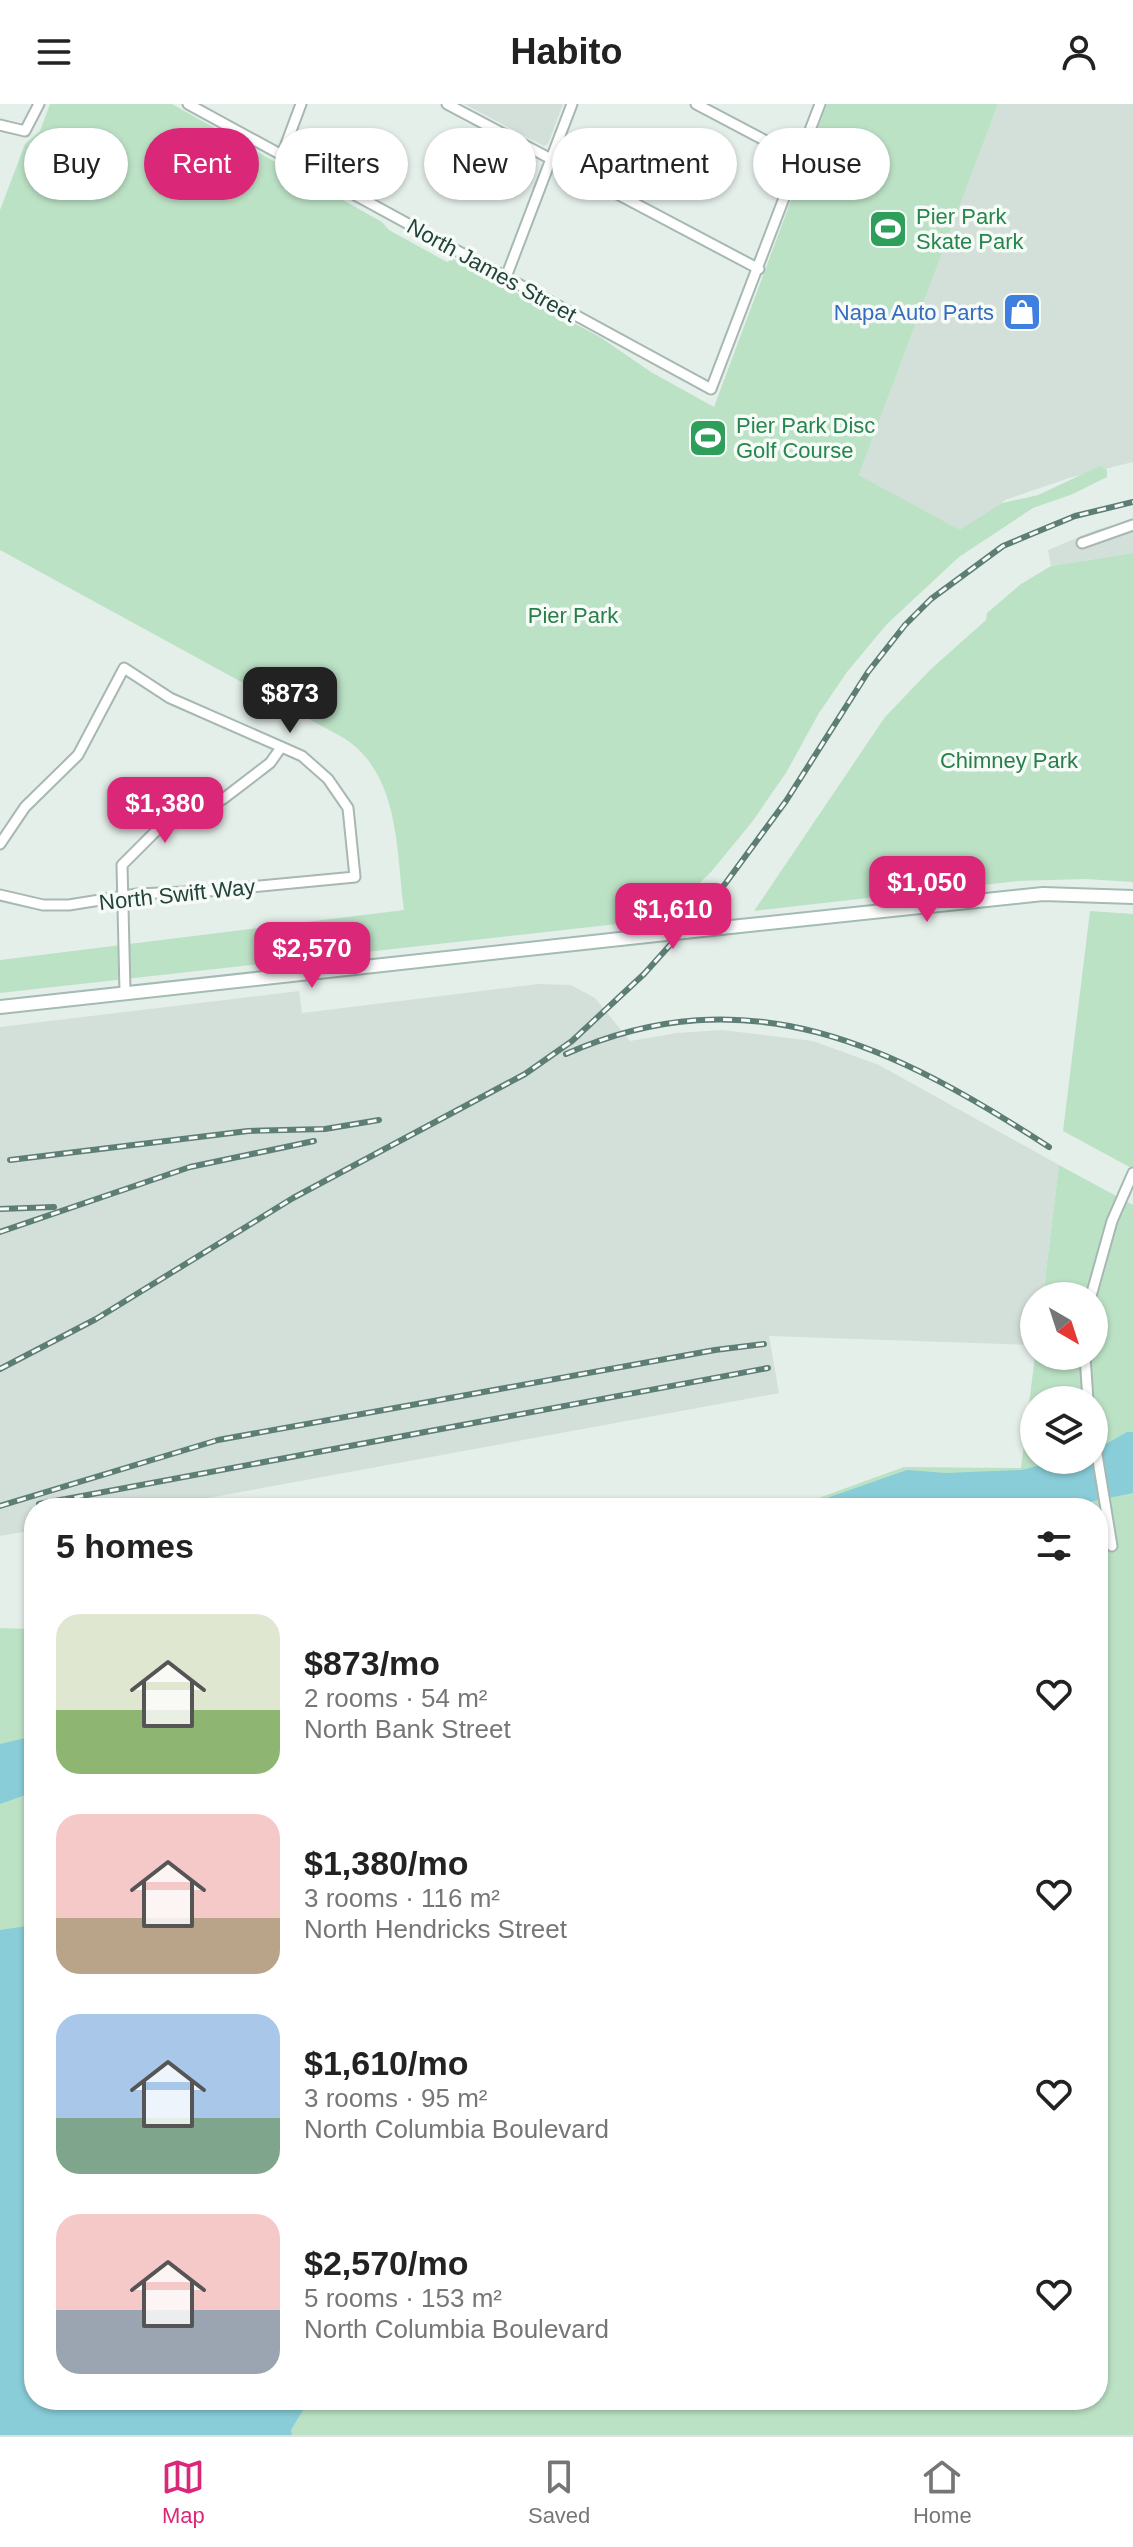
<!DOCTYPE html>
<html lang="en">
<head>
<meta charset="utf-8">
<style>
  :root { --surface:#fff; --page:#f2f2f2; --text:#222; --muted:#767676; --line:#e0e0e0; --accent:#db2777 }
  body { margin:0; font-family:Helvetica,sans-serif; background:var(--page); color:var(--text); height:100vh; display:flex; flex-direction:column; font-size:30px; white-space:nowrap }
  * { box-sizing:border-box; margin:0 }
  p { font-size:26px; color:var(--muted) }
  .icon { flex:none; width:44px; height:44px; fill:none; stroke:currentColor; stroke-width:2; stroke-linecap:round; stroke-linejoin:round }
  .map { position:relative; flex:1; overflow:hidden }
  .side { position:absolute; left:24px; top:1394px; width:1084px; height:912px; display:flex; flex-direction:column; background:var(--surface); border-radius:32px; box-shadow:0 2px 6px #0004 }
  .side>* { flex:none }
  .guide { position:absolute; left:24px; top:24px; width:1086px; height:72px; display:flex; gap:16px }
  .needle { width:52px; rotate:141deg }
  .fabs { position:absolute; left:1020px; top:1178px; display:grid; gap:16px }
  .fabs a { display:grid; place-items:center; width:88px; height:88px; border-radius:50%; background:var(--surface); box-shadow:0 2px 6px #0004; font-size:40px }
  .price { position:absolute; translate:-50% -68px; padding:0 18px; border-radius:16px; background:var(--accent); color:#fff; font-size:26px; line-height:52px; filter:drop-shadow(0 2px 4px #0008) }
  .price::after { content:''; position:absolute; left:50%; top:48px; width:24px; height:18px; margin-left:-12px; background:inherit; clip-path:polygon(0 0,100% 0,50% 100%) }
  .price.active { background:#222; color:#fff }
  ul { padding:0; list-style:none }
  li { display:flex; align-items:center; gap:24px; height:200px; padding:0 32px }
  li span { display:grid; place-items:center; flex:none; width:224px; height:160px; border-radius:24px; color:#555 }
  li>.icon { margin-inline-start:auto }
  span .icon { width:96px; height:96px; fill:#fffc; stroke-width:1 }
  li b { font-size:34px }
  h2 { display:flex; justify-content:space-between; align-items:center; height:96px; padding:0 32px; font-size:34px }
  .tag { padding:0 28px; border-radius:36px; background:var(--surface); box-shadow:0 2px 6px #0004; font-size:28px; line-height:72px }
  .tag.active { background:var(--accent); color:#fff }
  header { display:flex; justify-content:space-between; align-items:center; height:104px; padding:0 32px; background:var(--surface); font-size:36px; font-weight:800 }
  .menu { display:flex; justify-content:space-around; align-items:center; height:112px; border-top:2px solid var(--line); background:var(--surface); font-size:22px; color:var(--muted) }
  .menu a { display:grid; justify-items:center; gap:4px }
  .menu .active { color:var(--accent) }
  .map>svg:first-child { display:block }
</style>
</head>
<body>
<header><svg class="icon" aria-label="menu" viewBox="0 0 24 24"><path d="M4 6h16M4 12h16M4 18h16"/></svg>Habito<svg class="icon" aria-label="person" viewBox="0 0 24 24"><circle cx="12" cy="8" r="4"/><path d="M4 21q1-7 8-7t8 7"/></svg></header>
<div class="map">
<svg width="1133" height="2331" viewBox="0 0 1133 2331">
  <rect width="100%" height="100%" fill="#e5efea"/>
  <path fill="#d3dfd9" d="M464 0H563L548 40 544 42Z
    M998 0H1133V358L1069 374 1005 396 968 431 859 371Z
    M1133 416V449L1051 462 1048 446 1096 426Z
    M538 880 571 881 595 894 630 937 677 929 722 926 813 937 879 961 1059 1061 1043 1192H1034V1241L769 1232 779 1289 154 1404H34V1426L0 1432V923L299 887 302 909Z"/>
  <path fill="#bce2c6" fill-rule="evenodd" d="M50 0H172L382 118 389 126 447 158 453 155 600 233 651 268 714 303 827 0H998L859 371 960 426 1002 399 1038 391 1100 362 1107 366V373L1073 390 1033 404 959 453 887 520 847 568 819 609 786 669 752 718 711 768 662 815 0 889V856L404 806C396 746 400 668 342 633L0 446V106L25 40 40 27Z
    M1133 449V778L1085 775 1018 777 754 807 885 613 931 565 986 516 987 509 1021 480 1051 462Z
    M1090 807 1133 810V1065L1063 1027Z
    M1059 1061 1133 1101V2331H0V1524L34 1525V2296H1098V1404H791L904 1363 1021 1364 1035 1252H1094V1192H1043ZM1034 1296H1094V1356H1034Z"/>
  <path fill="#89cdd8" d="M1127 1328H1133V1389L1060 1404H798L907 1366 946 1369 1021 1366 1061 1356H1094V1347Z
    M34 1632V1688L0 1700V1640Z
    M34 1821V2296H309L291 2326 292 2331H0V1826Z"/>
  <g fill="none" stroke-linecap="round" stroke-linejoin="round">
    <defs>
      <path id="minor" d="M188 0 711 285 820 0
        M447 0 759 165
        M696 0 800 55
        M0 21 25 27 39 0
        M282 51 301 0
        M506 173 572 0
        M1082 439 1133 421
        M0 740 25 703 78 651 124 564 170 594 302 652 328 675 348 704 355 773 208 787 137 790 69 801H43L0 791
        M125 888 122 761 157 726 223 695 270 659 280 645
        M1091 1192 1112 1117 1133 1069
        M1085 1252 1088 1296
        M1094 1332 1112 1442"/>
      <path id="secondary" d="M721 824 1043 790 1133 793
        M0 903 620 835"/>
    </defs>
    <use href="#minor" stroke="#a7b8b2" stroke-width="13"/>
    <use href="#secondary" stroke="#a2bcb2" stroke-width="16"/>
    <use href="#minor" stroke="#fff" stroke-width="9"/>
    <use href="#secondary" stroke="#fff" stroke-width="12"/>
    <defs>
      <path id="rail" d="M566 950C749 869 895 943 1049 1043
        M10 1056 248 1027 325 1025 379 1016
        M0 1105 54 1103
        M0 1128 190 1063 314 1037
        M0 1265 96 1215 293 1094 525 970 572 937 644 870 725 780 786 697 868 568 905 521 931 495 1003 442 1075 412 1133 398
        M39 1400 768 1264
        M0 1402 218 1336 715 1246 764 1240"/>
    </defs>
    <use href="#rail" stroke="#5d7e75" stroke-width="6"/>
    <use href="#rail" stroke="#f6fbf8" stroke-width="3" stroke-dasharray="9" stroke-linecap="butt"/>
    <defs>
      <path id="secondary-bridge" d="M620 835 721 824"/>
    </defs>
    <use href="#secondary-bridge" stroke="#a2bcb2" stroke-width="16" stroke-linecap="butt"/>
    <use href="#secondary-bridge" stroke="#fff" stroke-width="12"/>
  </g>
  <defs>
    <symbol id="stadium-square" viewBox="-11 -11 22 22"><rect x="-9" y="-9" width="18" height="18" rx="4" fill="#2e9e5b" stroke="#f6fbf8"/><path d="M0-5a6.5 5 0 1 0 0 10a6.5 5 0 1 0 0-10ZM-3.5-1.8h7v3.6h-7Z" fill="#fff"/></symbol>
    <symbol id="shop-square" viewBox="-11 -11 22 22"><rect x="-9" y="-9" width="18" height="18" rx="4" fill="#3f7fe0" stroke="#f6fbf8"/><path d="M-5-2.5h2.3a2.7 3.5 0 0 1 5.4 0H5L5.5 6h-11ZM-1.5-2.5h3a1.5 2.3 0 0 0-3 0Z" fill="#fff"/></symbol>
  </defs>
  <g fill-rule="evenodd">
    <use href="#stadium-square" x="866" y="103" width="44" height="44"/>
    <use href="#shop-square" x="1000" y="186" width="44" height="44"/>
    <use href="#stadium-square" x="686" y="312" width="44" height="44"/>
  </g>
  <g text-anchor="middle" stroke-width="7" stroke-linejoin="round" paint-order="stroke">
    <g font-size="22" fill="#27864d" stroke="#f6fbf8" text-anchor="start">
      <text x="916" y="120">Pier Park<tspan x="916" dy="25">Skate Park</tspan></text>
      <text x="736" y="329">Pier Park Disc<tspan x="736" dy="25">Golf Course</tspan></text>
    </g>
    <g font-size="22" fill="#22433a" stroke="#f6fbf8">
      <text transform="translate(492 166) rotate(29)" y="8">North James Street</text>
      <text transform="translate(177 790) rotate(-6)" y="8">North Swift Way</text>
    </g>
    <g font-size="22" fill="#366cbe" stroke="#f6fbf8" text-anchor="end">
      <text x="994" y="216">Napa Auto Parts</text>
    </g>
    <g font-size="22" fill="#287e48" stroke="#f6fbf8">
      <text x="573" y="519">Pier Park</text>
      <text x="1009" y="664">Chimney Park</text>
    </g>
  </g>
</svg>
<div class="fabs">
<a><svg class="needle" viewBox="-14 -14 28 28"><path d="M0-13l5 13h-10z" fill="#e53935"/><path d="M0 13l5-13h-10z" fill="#767676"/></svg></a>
<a><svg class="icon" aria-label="layers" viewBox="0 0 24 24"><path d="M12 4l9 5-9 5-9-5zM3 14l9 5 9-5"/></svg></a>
</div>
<b class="price active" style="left:290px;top:631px">$873</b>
<b class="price" style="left:165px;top:741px">$1,380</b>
<b class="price" style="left:927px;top:820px">$1,050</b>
<b class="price" style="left:673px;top:847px">$1,610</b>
<b class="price" style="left:312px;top:886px">$2,570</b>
<div class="guide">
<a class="tag">Buy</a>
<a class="tag active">Rent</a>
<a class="tag">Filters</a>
<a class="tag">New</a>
<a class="tag">Apartment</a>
<a class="tag">House</a>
</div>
<section class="side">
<h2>5 homes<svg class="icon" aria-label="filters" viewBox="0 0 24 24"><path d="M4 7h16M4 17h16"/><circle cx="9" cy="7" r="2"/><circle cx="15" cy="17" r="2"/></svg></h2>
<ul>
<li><span style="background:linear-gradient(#dfe7d0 60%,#8fb573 0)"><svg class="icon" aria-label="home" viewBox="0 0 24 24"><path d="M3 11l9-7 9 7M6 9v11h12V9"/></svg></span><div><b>$873/mo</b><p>2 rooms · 54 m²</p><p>North Bank Street</p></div><svg class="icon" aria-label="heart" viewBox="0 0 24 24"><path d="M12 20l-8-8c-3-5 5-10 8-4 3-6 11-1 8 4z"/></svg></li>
<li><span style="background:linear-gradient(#f6c9c9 65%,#b9a48a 0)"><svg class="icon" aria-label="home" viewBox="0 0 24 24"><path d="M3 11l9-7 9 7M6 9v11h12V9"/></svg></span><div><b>$1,380/mo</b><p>3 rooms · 116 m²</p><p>North Hendricks Street</p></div><svg class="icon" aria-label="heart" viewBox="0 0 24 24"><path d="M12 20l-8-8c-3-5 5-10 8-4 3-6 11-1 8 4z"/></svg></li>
<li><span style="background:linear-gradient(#a9c7e8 65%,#7fa58c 0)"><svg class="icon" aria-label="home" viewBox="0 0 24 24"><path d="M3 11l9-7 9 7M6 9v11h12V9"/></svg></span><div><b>$1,610/mo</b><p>3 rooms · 95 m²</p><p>North Columbia Boulevard</p></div><svg class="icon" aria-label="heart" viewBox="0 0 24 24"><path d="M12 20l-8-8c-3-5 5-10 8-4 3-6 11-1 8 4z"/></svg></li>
<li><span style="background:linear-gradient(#f6c9c9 60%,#9aa5b1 0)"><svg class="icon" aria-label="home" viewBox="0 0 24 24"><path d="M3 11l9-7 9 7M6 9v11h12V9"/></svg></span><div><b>$2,570/mo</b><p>5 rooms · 153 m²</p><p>North Columbia Boulevard</p></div><svg class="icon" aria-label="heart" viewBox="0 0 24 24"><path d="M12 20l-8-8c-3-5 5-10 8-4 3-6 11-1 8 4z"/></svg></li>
</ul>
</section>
</div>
<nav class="menu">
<a class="active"><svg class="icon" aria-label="map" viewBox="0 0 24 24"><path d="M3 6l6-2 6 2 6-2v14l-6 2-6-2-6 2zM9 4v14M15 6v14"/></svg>Map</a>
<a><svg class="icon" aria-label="saved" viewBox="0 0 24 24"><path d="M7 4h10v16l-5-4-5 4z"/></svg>Saved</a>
<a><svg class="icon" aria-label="home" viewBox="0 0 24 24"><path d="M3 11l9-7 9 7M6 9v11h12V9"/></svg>Home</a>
</nav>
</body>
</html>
